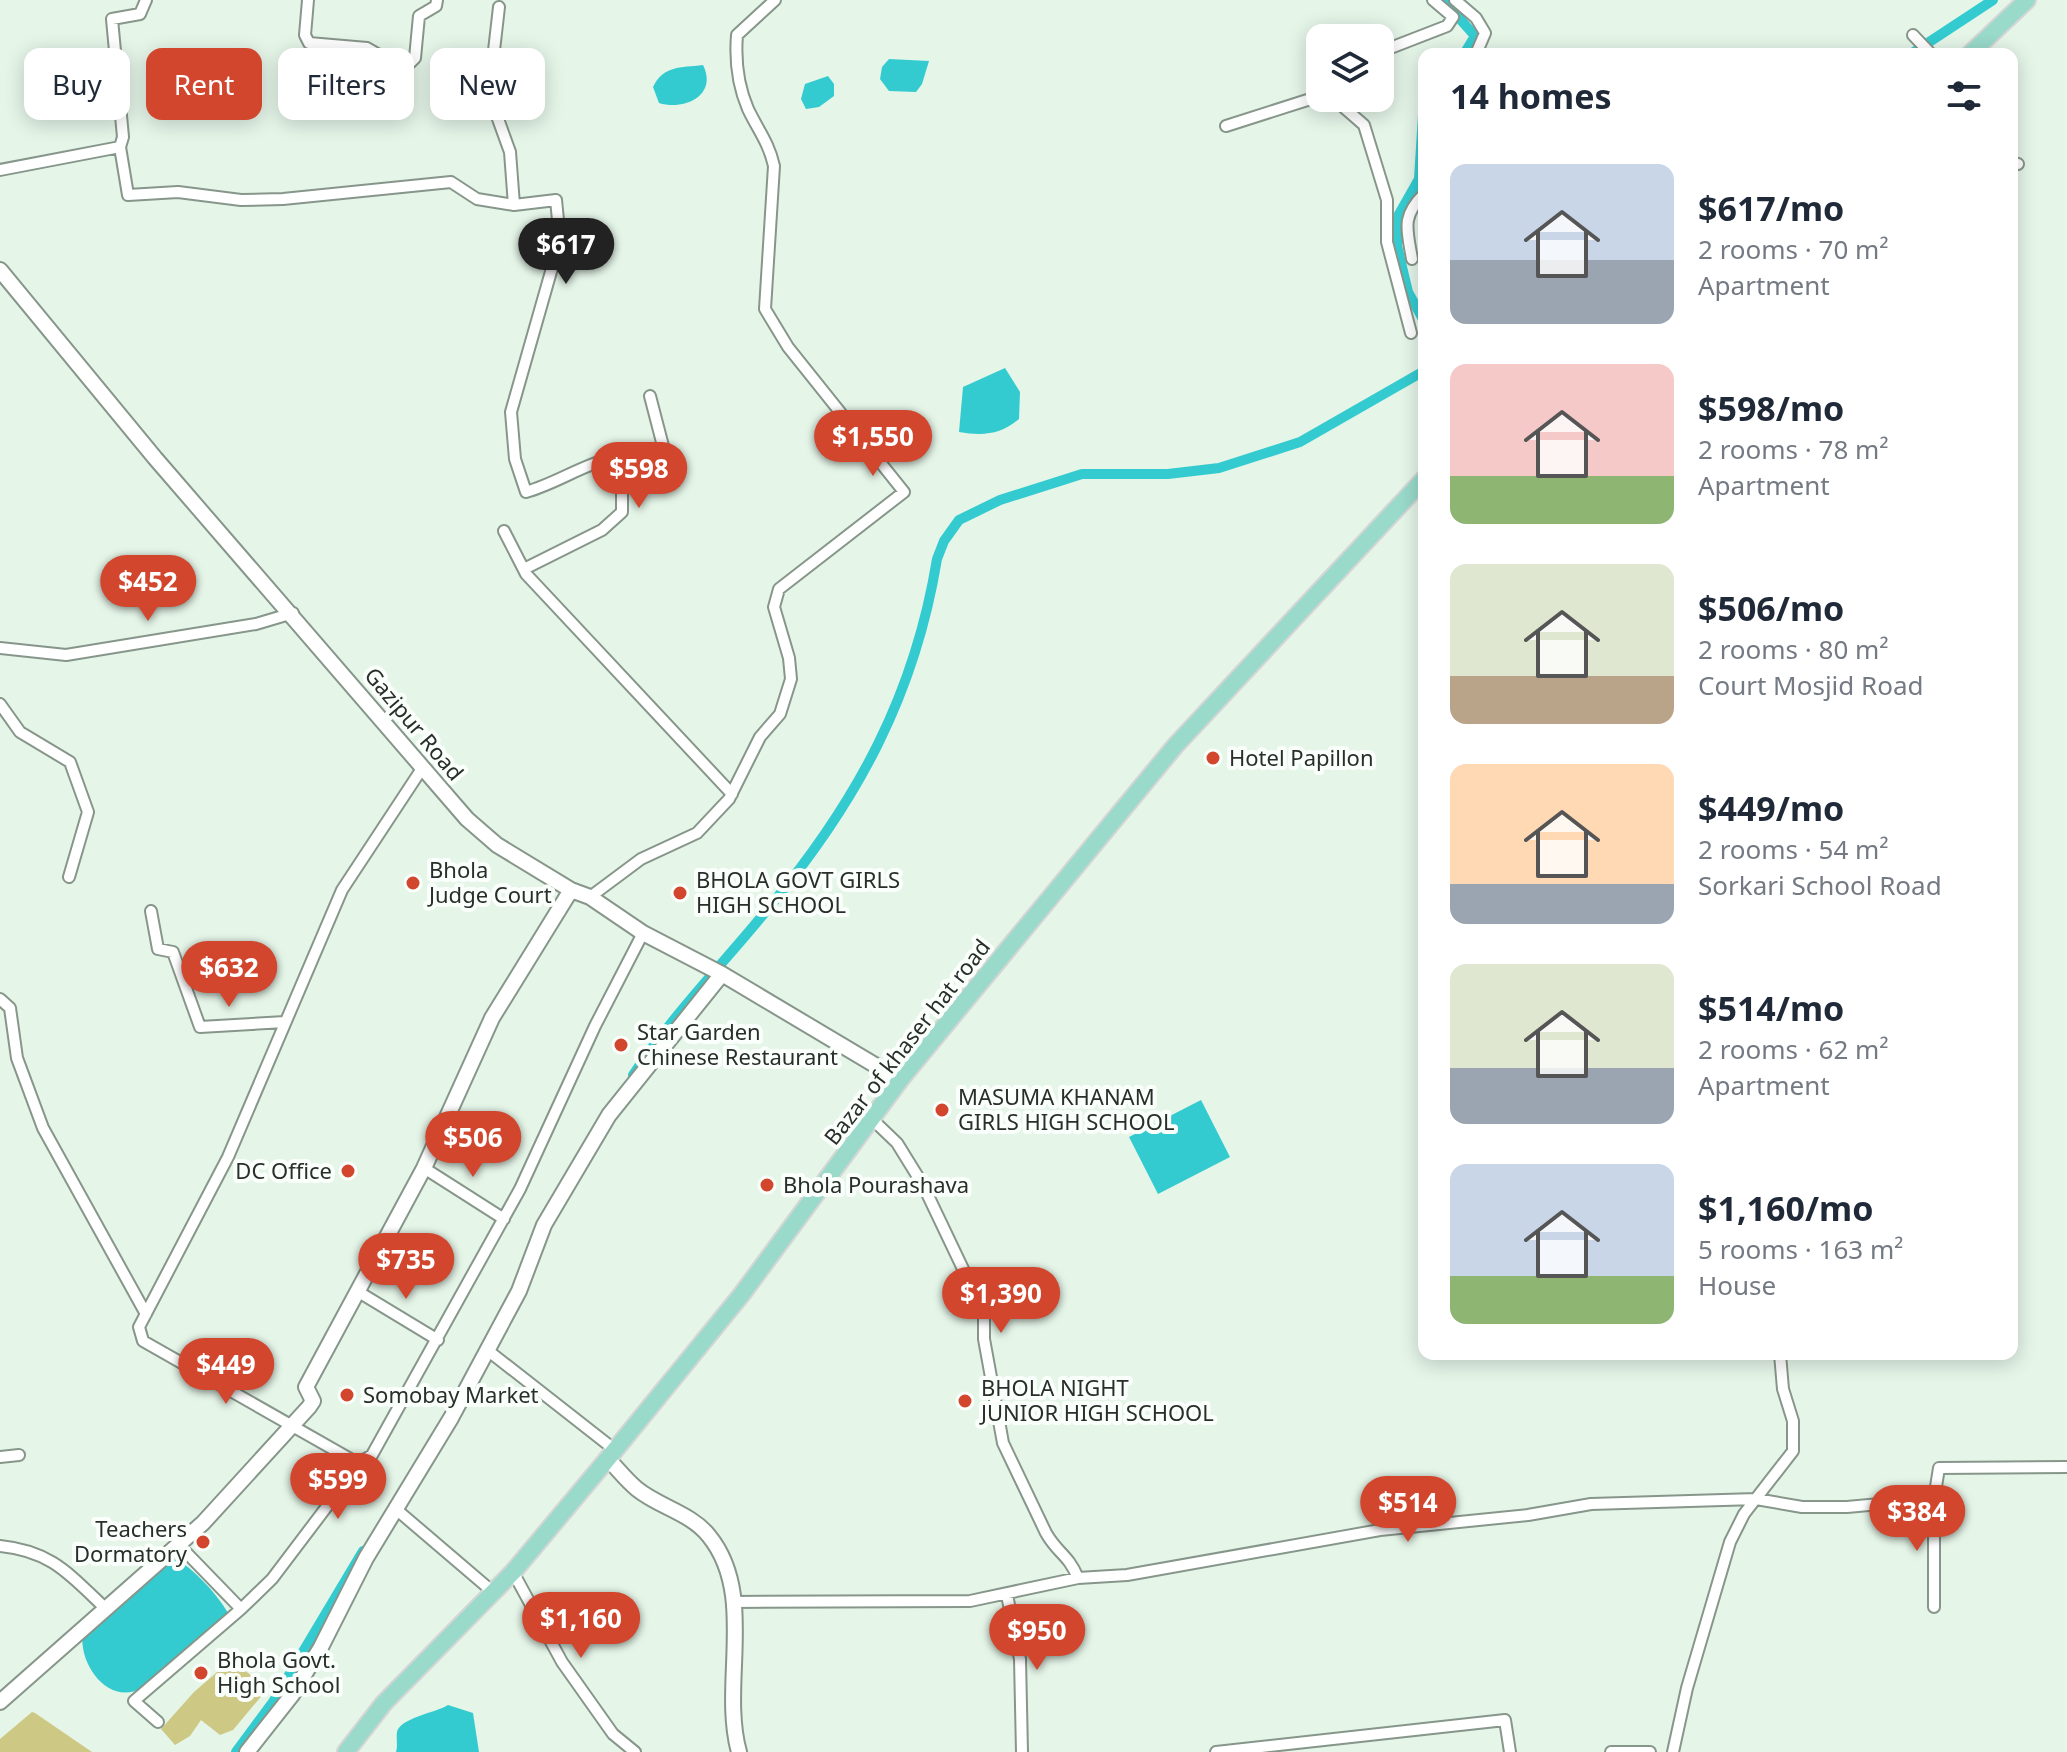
<!DOCTYPE html>
<html lang="en">
<head>
<meta charset="utf-8">
<style>
  :root { --surface:#fff; --page:#f6f6f7; --text:#1f2937; --muted:#747a83; --accent:#d1462c }
  body { margin:0; font-family:"Noto Sans",sans-serif; background:var(--page); color:var(--text); height:100vh; display:flex; flex-direction:column; font-size:30px; white-space:nowrap }
  * { box-sizing:border-box; margin:0 }
  p { font-size:26px; color:var(--muted) }
  .icon { flex:none; width:44px; height:44px; fill:none; stroke:currentColor; stroke-width:2; stroke-linecap:round; stroke-linejoin:round }
  .map { position:relative; flex:1; overflow:hidden }
  .details { position:absolute; left:1418px; top:48px; width:600px; height:1312px; display:flex; flex-direction:column; background:var(--surface); border-radius:16px; box-shadow:0 4px 20px #0003 }
  .details>* { flex:none }
  .banner { position:absolute; left:24px; top:48px; width:760px; height:72px; display:flex; gap:16px }
  .controls { position:absolute; left:1306px; top:24px; display:grid; gap:16px }
  .controls a { display:grid; place-items:center; width:88px; height:88px; border-radius:16px; background:var(--surface); box-shadow:0 4px 20px #0003; font-size:40px }
  .price { position:absolute; translate:-50% -68px; padding:0 18px; border-radius:28px; background:var(--accent); color:#fff; font-size:26px; line-height:52px; filter:drop-shadow(0 2px 4px #0008) }
  .price::after { content:''; position:absolute; left:50%; top:48px; width:24px; height:18px; margin-left:-12px; background:inherit; clip-path:polygon(0 0,100% 0,50% 100%) }
  .price.selected { background:#222; color:#fff }
  ul { padding:0; list-style:none }
  li { display:flex; align-items:center; gap:24px; height:200px; padding:0 32px }
  li span { display:grid; place-items:center; flex:none; width:224px; height:160px; border-radius:16px; color:#555 }
  li>.icon { margin-inline-start:auto }
  span .icon { width:96px; height:96px; fill:#fffc; stroke-width:1 }
  li b { font-size:34px }
  h2 { display:flex; justify-content:space-between; align-items:center; height:96px; padding:0 32px; font-size:34px }
  .tag { padding:0 28px; border-radius:16px; background:var(--surface); box-shadow:0 4px 20px #0003; font-size:28px; line-height:72px }
  .tag.selected { background:var(--accent); color:#fff }
  .map>svg:first-child { display:block }
</style>
</head>
<body>
<div class="map">
<svg width="2067" height="1752" viewBox="0 0 2067 1752">
  <rect width="100%" height="100%" fill="#e5f5e8"/>
  <path fill="#cec885" d="M231 1660 252 1676 264 1693 233 1730 220 1735 201 1720 190 1736 175 1745 161 1729 194 1692Z
    M32 1712 35 1713 92 1752H0V1739Z"/>
  <path fill="#33cbd0" d="M889 59 929 61 922 84 916 92 889 91 880 79 882 67Z
    M703 65C718 95 685 111 659 103L653 87C664 65 680 68 703 65Z
    M828 76 834 84V96L819 107 806 109 801 99 805 84Z
    M1005 368 1020 392 1019 419C1001 435 982 436 959 432L963 387Z
    M1201 1100 1230 1157 1158 1194 1129 1137Z
    M168 1556C188 1561 218 1595 228 1613L142 1688C108 1707 77 1663 83 1631Z
    M448 1705 473 1713 479 1752H396C398 1745 396 1739 397 1732 400 1718 435 1713 448 1705Z"/>
  <g fill="none" stroke-linecap="round" stroke-linejoin="round">
    <path stroke="#33cbd0" stroke-width="10" d="M1443 0 1475 36 1464 54
      M1911 54 1993 0
      M1424 99 1419 179 1398 216 1397 246 1408 292 1424 321
      M633 1075C674 1013 725 962 771 905 858 800 915 694 937 559L944 541 959 520 1000 500 1082 474H1168L1219 468 1300 442 1424 371
      M236 1752 273 1702 363 1551"/>
    <defs>
      <path id="street" d="M308 0 305 35 309 43 367 48 393 63H410L415 58 419 16 436 6 437 0
        M1455 0 1476 18 1485 33 1476 54
        M499 7 489 94 510 152 514 205
        M1913 35 1931 54
        M1380 52 1447 26 1453 17 1433 0
        M1333 98 1364 125 1387 200V242L1411 333
        M1226 126 1320 96
        M120 147 128 195 178 192 241 200 283 199 451 182 477 199 514 205 556 200 560 240 511 412 515 459 526 492C557 483 582 465 614 457L622 475
        M2012 163 2018 164
        M0 170 120 147 123 137 112 19 140 14 146 0
        M1412 259C1407 229 1401 217 1424 194
        M504 531 526 574 732 794
        M524 569 602 530 622 512V475L663 446 650 396
        M0 648 66 655 256 624 293 613
        M0 704 20 732 70 762 88 812 69 877
        M421 770 342 890 228 1157 139 1327 143 1341 354 1461H362L372 1455 520 1189 595 1026 643 933
        M590 897 641 859 697 833 729 799 760 737 780 714 791 679 789 658 774 607 779 589 904 492 788 347 765 309 774 166C769 143 758 130 748 109 738 86 735 60 737 35L775 0
        M151 911 158 949 173 952 200 1027 285 1022
        M0 999 10 1008 17 1058 43 1128 146 1314
        M873 1120 897 1143 923 1185 984 1313V1339L1003 1443 1046 1533C1058 1554 1068 1554 1078 1578
        M424 1168 504 1219
        M357 1291 438 1340
        M486 1349 615 1450
        M0 1457 19 1455
        M397 1510 493 1592
        M0 1546C51 1551 69 1574 104 1607
        M513 1572 562 1662 613 1734 635 1752
        M1007 1595 1020 1659 1022 1752
        M732 1602 970 1601 1078 1578 1127 1575 1380 1530 1528 1515 1591 1504 1756 1499 1802 1507H1847L1934 1499 1939 1468 2067 1467
        M1934 1607V1499
        M241 1609 272 1579 353 1472
        M158 1722 134 1701 241 1609 178 1544
        M1216 1752 1505 1720 1510 1752
        M1611 1752H1650
        M1673 1752 1687 1688 1730 1542 1744 1514 1793 1451V1421L1783 1389 1780 1354"/>
      <path id="secondary" d="M0 270 155 458 467 819 497 845 571 890 590 897 643 933 722 974 900 1080
        M607 1458C617 1468 626 1480 637 1489 659 1507 691 1513 709 1536 757 1595 720 1684 739 1752
        M0 1702 203 1523 309 1407 313 1401 306 1387 424 1168 492 1018 571 890
        M247 1752 292 1695 321 1647 366 1558 451 1418 519 1291 544 1225 609 1115 722 974"/>
      <path id="primary" d="M1970 54 2027 0
        M346 1752 384 1703 513 1572 615 1450 742 1294 900 1080 1175 746 1424 479"/>
    </defs>
    <use href="#street" stroke="#87968a" stroke-width="14"/>
    <use href="#secondary" stroke="#87968a" stroke-width="18"/>
    <use href="#primary" stroke="#d4d5d4" stroke-width="20"/>
    <use href="#street" stroke="#fff" stroke-width="10"/>
    <use href="#secondary" stroke="#fff" stroke-width="14"/>
    <use href="#primary" stroke="#99daca" stroke-width="16"/>
  </g>
  <g fill="#d1462c" stroke="#fbfffc" stroke-width="3">
    <circle cx="1213" cy="758" r="8"/>
    <circle cx="413" cy="883" r="8"/>
    <circle cx="680" cy="893" r="8"/>
    <circle cx="621" cy="1045" r="8"/>
    <circle cx="942" cy="1110" r="8"/>
    <circle cx="348" cy="1171" r="8"/>
    <circle cx="767" cy="1185" r="8"/>
    <circle cx="347" cy="1395" r="8"/>
    <circle cx="965" cy="1401" r="8"/>
    <circle cx="203" cy="1542" r="8"/>
    <circle cx="201" cy="1673" r="8"/>
  </g>
  <g text-anchor="middle" stroke-width="8" stroke-linejoin="round" paint-order="stroke">
    <g font-size="22" fill="#282e29" stroke="#fbfffc">
      <text transform="translate(414 724) rotate(50)" y="8">Gazipur Road</text>
      <text transform="translate(907 1042) rotate(-52)" y="8">Bazar of khaser hat road</text>
    </g>
    <g font-size="22" fill="#282e29" stroke="#fbfffc" text-anchor="start">
      <text x="1229" y="766">Hotel Papillon</text>
      <text x="429" y="878">Bhola<tspan x="429" dy="25">Judge Court</tspan></text>
      <text x="696" y="888">BHOLA GOVT GIRLS<tspan x="696" dy="25">HIGH SCHOOL</tspan></text>
      <text x="637" y="1040">Star Garden<tspan x="637" dy="25">Chinese Restaurant</tspan></text>
      <text x="958" y="1105">MASUMA KHANAM<tspan x="958" dy="25">GIRLS HIGH SCHOOL</tspan></text>
      <text x="332" y="1179" text-anchor="end">DC Office</text>
      <text x="783" y="1193">Bhola Pourashava</text>
      <text x="981" y="1396">BHOLA NIGHT<tspan x="981" dy="25">JUNIOR HIGH SCHOOL</tspan></text>
      <text x="363" y="1403">Somobay Market</text>
      <text x="187" y="1537" text-anchor="end">Teachers<tspan x="187" dy="25">Dormatory</tspan></text>
      <text x="217" y="1668">Bhola Govt.<tspan x="217" dy="25">High School</tspan></text>
    </g>
  </g>
</svg>
<div class="controls">
<a><svg class="icon" aria-label="layers" viewBox="0 0 24 24"><path d="M12 4l9 5-9 5-9-5zM3 14l9 5 9-5"/></svg></a>
</div>
<b class="price selected" style="left:566px;top:286px">$617</b>
<b class="price" style="left:873px;top:478px">$1,550</b>
<b class="price" style="left:639px;top:510px">$598</b>
<b class="price" style="left:148px;top:623px">$452</b>
<b class="price" style="left:229px;top:1009px">$632</b>
<b class="price" style="left:473px;top:1179px">$506</b>
<b class="price" style="left:406px;top:1301px">$735</b>
<b class="price" style="left:1001px;top:1335px">$1,390</b>
<b class="price" style="left:226px;top:1406px">$449</b>
<b class="price" style="left:338px;top:1521px">$599</b>
<b class="price" style="left:1408px;top:1544px">$514</b>
<b class="price" style="left:1917px;top:1553px">$384</b>
<b class="price" style="left:581px;top:1660px">$1,160</b>
<b class="price" style="left:1037px;top:1672px">$950</b>
<div class="banner">
<a class="tag">Buy</a>
<a class="tag selected">Rent</a>
<a class="tag">Filters</a>
<a class="tag">New</a>
</div>
<section class="details">
<h2>14 homes<svg class="icon" aria-label="filters" viewBox="0 0 24 24"><path d="M4 7h16M4 17h16"/><circle cx="9" cy="7" r="2"/><circle cx="15" cy="17" r="2"/></svg></h2>
<ul>
<li><span style="background:linear-gradient(#c9d6e8 60%,#9aa5b1 0)"><svg class="icon" aria-label="home" viewBox="0 0 24 24"><path d="M3 11l9-7 9 7M6 9v11h12V9"/></svg></span><div><b>$617/mo</b><p>2 rooms · 70 m²</p><p>Apartment</p></div></li>
<li><span style="background:linear-gradient(#f6c9c9 70%,#8fb573 0)"><svg class="icon" aria-label="home" viewBox="0 0 24 24"><path d="M3 11l9-7 9 7M6 9v11h12V9"/></svg></span><div><b>$598/mo</b><p>2 rooms · 78 m²</p><p>Apartment</p></div></li>
<li><span style="background:linear-gradient(#dfe7d0 70%,#b9a48a 0)"><svg class="icon" aria-label="home" viewBox="0 0 24 24"><path d="M3 11l9-7 9 7M6 9v11h12V9"/></svg></span><div><b>$506/mo</b><p>2 rooms · 80 m²</p><p>Court Mosjid Road</p></div></li>
<li><span style="background:linear-gradient(#ffd9b3 75%,#9aa5b1 0)"><svg class="icon" aria-label="home" viewBox="0 0 24 24"><path d="M3 11l9-7 9 7M6 9v11h12V9"/></svg></span><div><b>$449/mo</b><p>2 rooms · 54 m²</p><p>Sorkari School Road</p></div></li>
<li><span style="background:linear-gradient(#dfe7d0 65%,#9aa5b1 0)"><svg class="icon" aria-label="home" viewBox="0 0 24 24"><path d="M3 11l9-7 9 7M6 9v11h12V9"/></svg></span><div><b>$514/mo</b><p>2 rooms · 62 m²</p><p>Apartment</p></div></li>
<li><span style="background:linear-gradient(#c9d6e8 70%,#8fb573 0)"><svg class="icon" aria-label="home" viewBox="0 0 24 24"><path d="M3 11l9-7 9 7M6 9v11h12V9"/></svg></span><div><b>$1,160/mo</b><p>5 rooms · 163 m²</p><p>House</p></div></li>
</ul>
</section>
</div>
</body>
</html>
